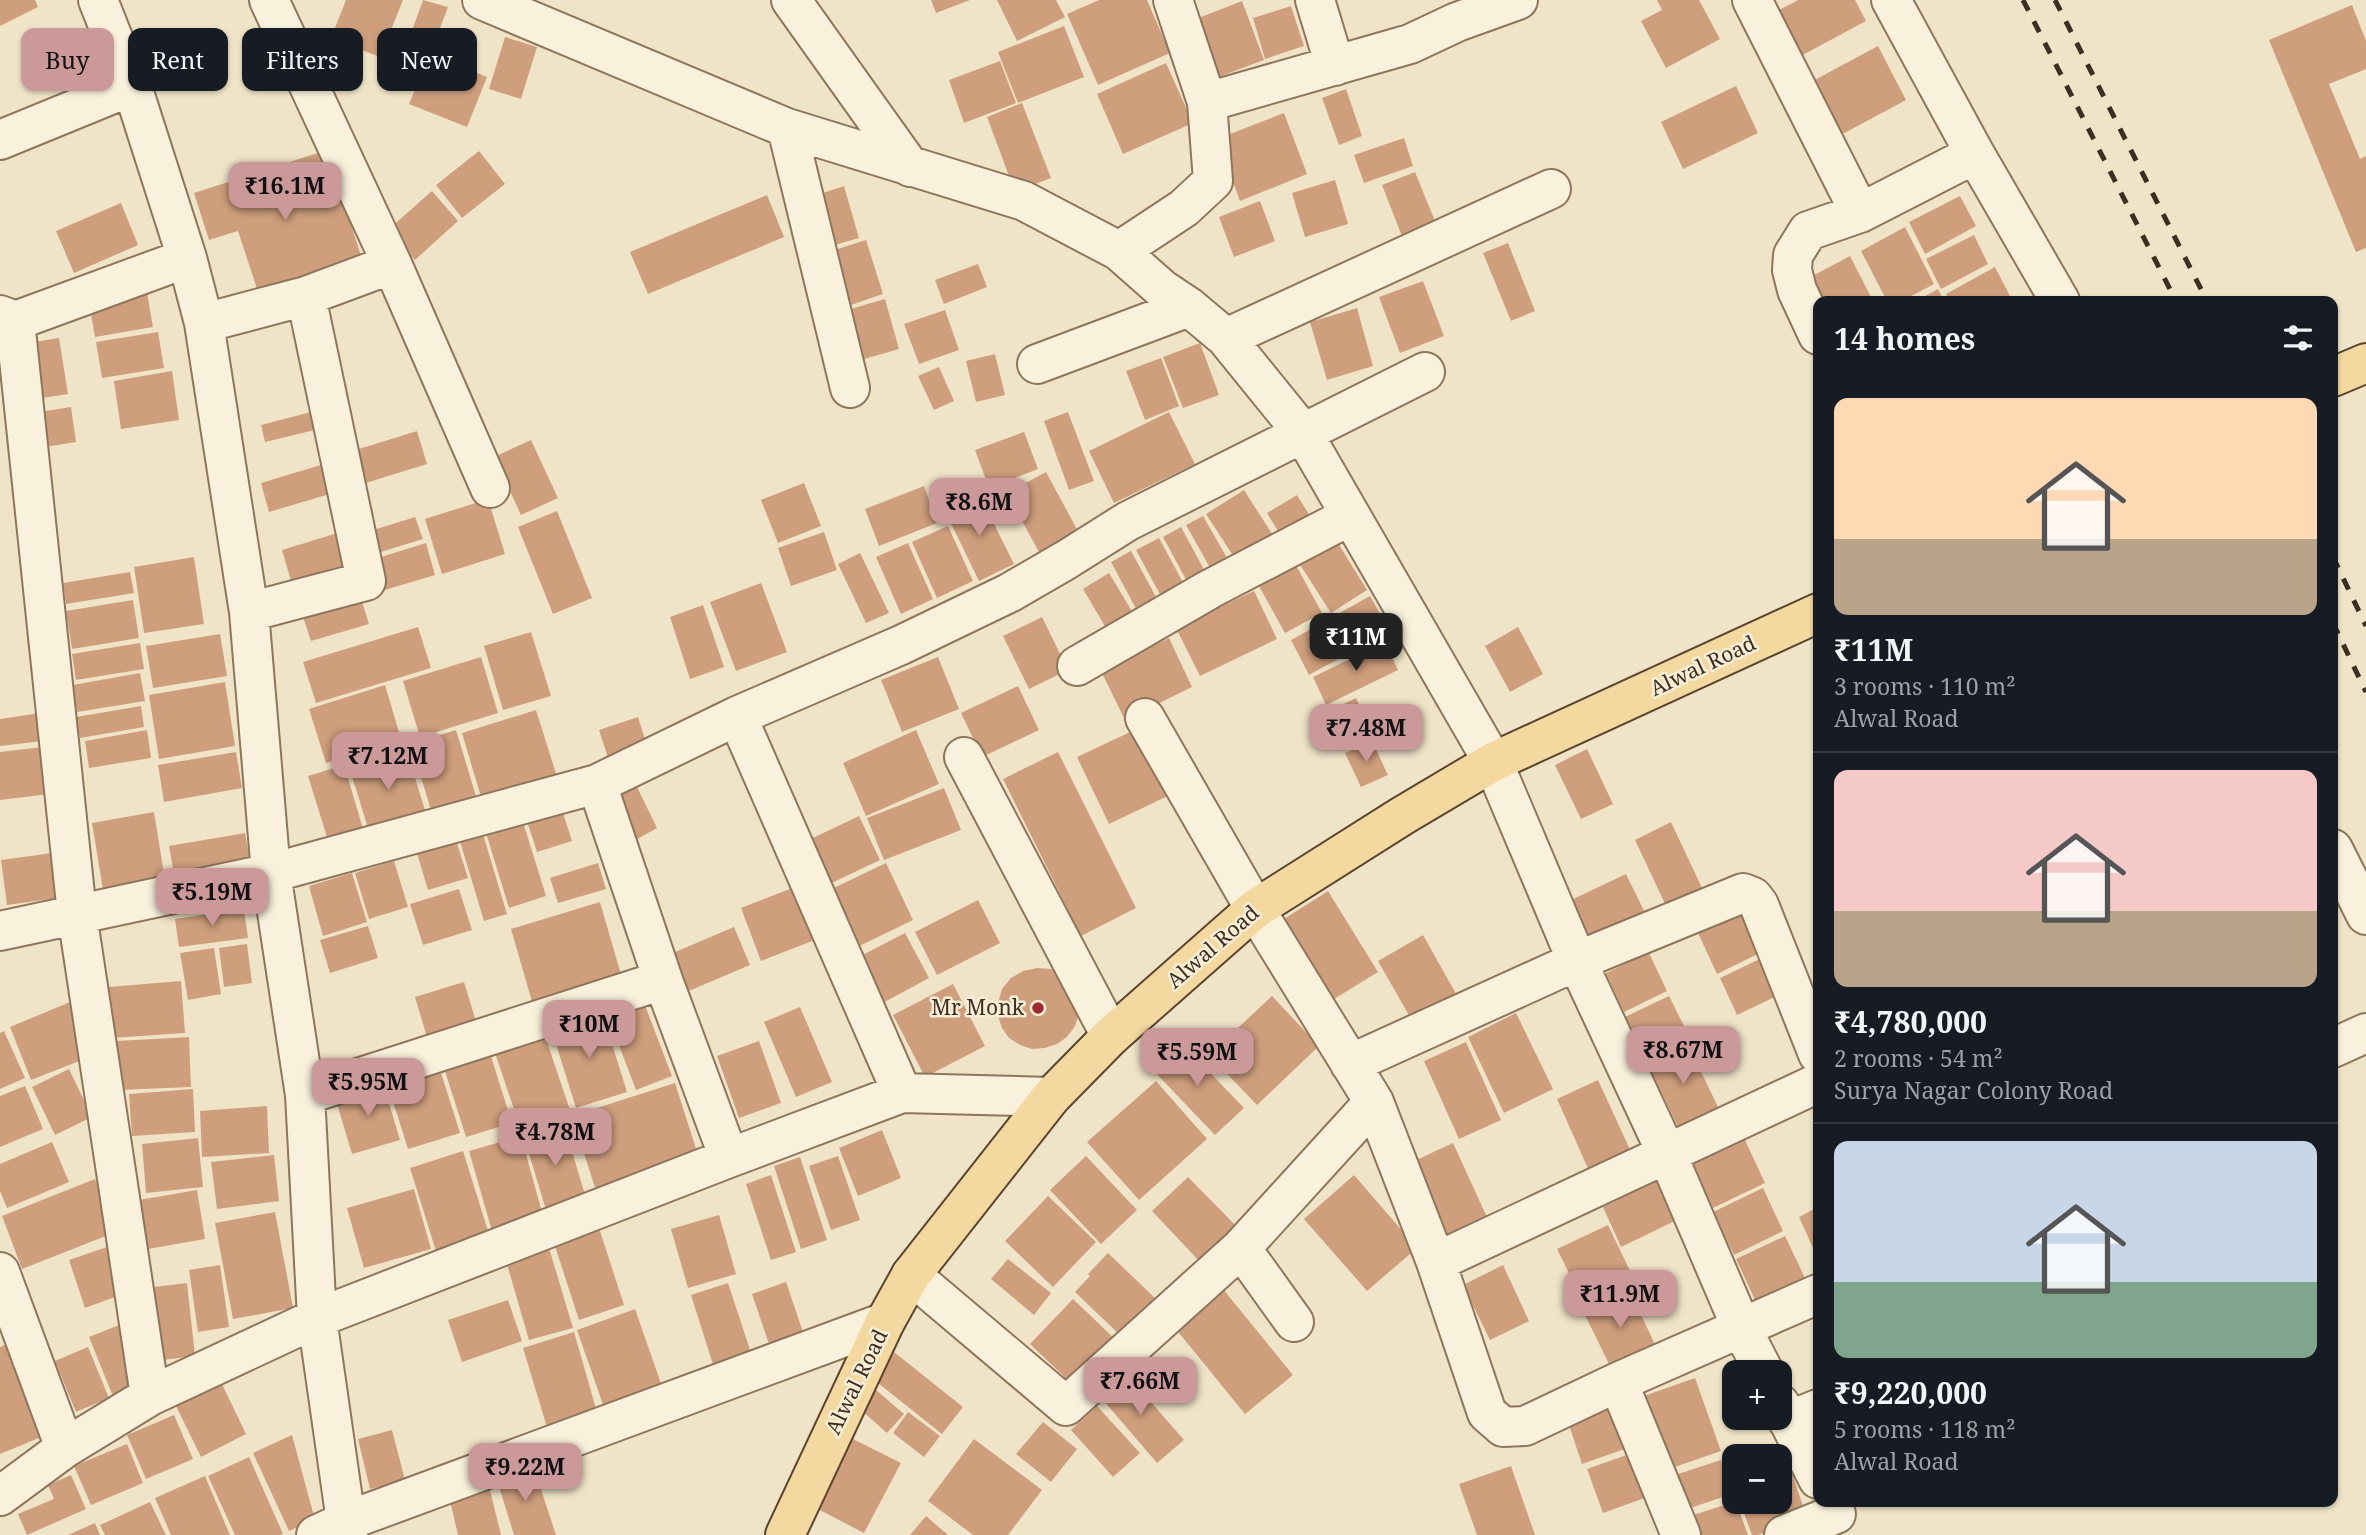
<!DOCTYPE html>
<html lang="en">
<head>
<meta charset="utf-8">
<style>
  :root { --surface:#171b24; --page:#242831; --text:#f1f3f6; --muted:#9ea1a6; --line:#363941; --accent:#cc999b }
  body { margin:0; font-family:"Noto Serif",serif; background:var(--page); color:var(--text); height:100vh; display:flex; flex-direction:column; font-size:26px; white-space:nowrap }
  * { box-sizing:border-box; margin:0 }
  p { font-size:23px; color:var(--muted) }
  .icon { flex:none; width:38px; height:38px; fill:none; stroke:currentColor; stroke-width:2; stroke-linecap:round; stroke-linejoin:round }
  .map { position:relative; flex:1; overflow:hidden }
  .drawer { position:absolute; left:1813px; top:296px; width:525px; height:1211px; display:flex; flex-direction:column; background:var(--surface); border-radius:14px; box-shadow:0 2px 5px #0004 }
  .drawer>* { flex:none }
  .banner { position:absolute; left:21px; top:28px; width:665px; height:63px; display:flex; gap:14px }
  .fabs { position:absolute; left:1722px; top:1360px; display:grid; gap:14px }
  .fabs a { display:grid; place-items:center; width:70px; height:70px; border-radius:14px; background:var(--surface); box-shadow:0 2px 5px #0004; font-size:35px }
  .price { position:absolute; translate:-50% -60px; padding:0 16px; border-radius:14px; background:var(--accent); color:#111; font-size:23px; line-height:46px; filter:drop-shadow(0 2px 4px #0008) }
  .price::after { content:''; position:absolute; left:50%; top:42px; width:21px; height:16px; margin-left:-10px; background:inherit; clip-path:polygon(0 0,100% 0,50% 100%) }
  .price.current { background:#222; color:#fff }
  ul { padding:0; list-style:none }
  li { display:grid; align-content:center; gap:14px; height:371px; padding:0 21px }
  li+li { border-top:2px solid var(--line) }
  li span { display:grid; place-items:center; height:217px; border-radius:14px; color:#555 }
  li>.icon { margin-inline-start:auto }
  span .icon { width:126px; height:126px; fill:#fffc; stroke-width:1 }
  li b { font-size:30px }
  h2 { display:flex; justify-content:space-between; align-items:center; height:84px; padding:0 21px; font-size:30px }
  .tag { padding:0 24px; border-radius:14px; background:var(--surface); box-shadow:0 2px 5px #0004; font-size:24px; line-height:63px }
  .tag.current { background:var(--accent); color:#111 }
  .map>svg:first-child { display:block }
</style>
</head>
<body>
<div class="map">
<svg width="2366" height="1535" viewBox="0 0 2366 1535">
  <rect width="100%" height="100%" fill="#f0e4c8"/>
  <path fill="#cf9f7d" d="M0 0H35L38 7 0 26Z
    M346 0H403L380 57 331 38Z
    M423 0 448 7 434 44 410 36Z
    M931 0H970L936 13Z
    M997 0H1056L1065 17 1017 41Z
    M1099 0H1147L1170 53 1098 85 1067 14Z
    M1657 0H1699L1720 39 1666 68 1641 21 1662 10Z
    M1798 0H1855L1866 21 1797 58 1773 13Z
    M1242 1 1264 60 1205 82 1183 24Z
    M2352 5 2366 41V69L2329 84 2360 159 2366 156V248L2356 252 2269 40Z
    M1291 6 1304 46 1265 59 1253 18Z
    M1064 26 1084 77 1018 103 998 52Z
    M505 37 537 47 521 99 489 89Z
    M1878 46 1906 100 1837 137 1809 83Z
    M430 54 487 77 467 127 409 104Z
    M1000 61 1016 103 964 123 949 80Z
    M1166 63 1193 123 1123 154 1097 94Z
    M1736 86 1758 133 1683 169 1661 122Z
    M1346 89 1362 136 1339 145 1322 98Z
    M1022 103 1051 178 1015 192 987 117Z
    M1284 113 1307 174 1240 201 1217 139Z
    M1404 138 1413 166 1364 183 1354 155Z
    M327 150 363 262 259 295 238 231 209 240 194 193Z
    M479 151 505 184 462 218 436 185Z
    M1415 172 1437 226 1403 239 1382 185Z
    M1335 180 1348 224 1305 237 1292 193Z
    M844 186 859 238 828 247 814 196Z
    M432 191 458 221 415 260 388 230Z
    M767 195 784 237 648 294 630 252Z
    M1960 196 1976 226 1925 254 1909 222Z
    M1260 201 1275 241 1234 257 1219 217Z
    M121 203 138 245 74 273 56 231Z
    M1905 227 1934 284 1902 301H1887L1861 251Z
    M1974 235 1988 264 1941 289 1926 259Z
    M866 240 883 294 845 307 828 252Z
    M1508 243 1535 311 1511 321 1483 253Z
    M1850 256 1873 301H1818L1803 281Z
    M978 264 987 287 944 304 935 280Z
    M1995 267 2010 296 2001 301H1950L1946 294Z
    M1423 281 1444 336 1400 353 1379 297Z
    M146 287 153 327 95 337 88 297Z
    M1938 289 1944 301H1916Z
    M885 299 899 349 861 360 847 310Z
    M1357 308 1373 366 1327 380 1310 322Z
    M945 310 959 350 919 364 904 324Z
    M158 332 164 368 102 378 96 342Z
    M59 338 68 394 36 399 27 343Z
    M1200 343 1219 395 1183 408 1163 357Z
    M995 354 1005 395 976 402 966 361Z
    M1161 358 1179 406 1145 420 1126 371Z
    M939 367 954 401 934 410 918 376Z
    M172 371 179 420 121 429 114 381Z
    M71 407 76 442 39 448 33 413Z
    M311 412 315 430 265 442 261 425Z
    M1068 412 1094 481 1069 490 1044 421Z
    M1169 412 1195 464 1114 503 1089 451Z
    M417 431 427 464 353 487 343 454Z
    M1024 432 1038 469 989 488 975 450Z
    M531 440 558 498 521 515 494 457Z
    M324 464 333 493 269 512 261 483Z
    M1046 472 1079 533 1040 554 1007 493Z
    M804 483 821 526 778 543 761 500Z
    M924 486 937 523 879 546 865 509Z
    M1244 490 1276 540 1239 565 1206 514Z
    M979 494 1014 564 979 581 945 511Z
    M1297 495 1313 521 1283 539 1267 513Z
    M488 499 505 554 442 574 425 519Z
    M557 511 592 598 553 614 518 527Z
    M1203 516 1230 563 1213 573 1186 525Z
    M415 517 423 539 371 555 364 533Z
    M948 526 973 581 937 598 912 542Z
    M1181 527 1208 577 1190 587 1163 537Z
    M344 531 353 562 291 581 282 550Z
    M824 532 837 570 791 586 778 548Z
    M1159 538 1186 588 1163 600 1136 550Z
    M1336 540 1367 590 1331 613 1299 563Z
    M426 543 435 575 378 592 368 561Z
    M908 543 933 599 901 614 876 557Z
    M1131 551 1160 604 1140 616 1111 562Z
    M860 553 889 613 866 623 838 564Z
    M194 557 204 624 144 633 134 567Z
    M1292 558 1322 613 1285 633 1255 579Z
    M130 572 134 593 66 604 63 583Z
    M1109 573 1136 618 1109 633 1083 589Z
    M761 583 787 652 736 671 710 602Z
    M1254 591 1277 639 1200 676 1176 628Z
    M1370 596 1390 631 1347 656 1327 620Z
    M361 598 369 624 311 641 303 617Z
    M133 600 139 638 72 649 66 611Z
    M703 605 724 667 690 679 670 617Z
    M1042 617 1068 670 1029 689 1003 636Z
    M1322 623 1340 658 1309 675 1291 640Z
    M418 627 431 668 316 703 303 662Z
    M1518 627 1543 674 1510 692 1485 646Z
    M531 632 551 696 503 710 484 646Z
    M220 634 227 676 153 688 146 646Z
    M1169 638 1192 687 1125 720 1101 671Z
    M1385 642 1398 670 1326 705 1313 677Z
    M140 643 144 669 76 680 72 654Z
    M481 657 498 713 420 737 403 681Z
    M938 657 959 709 902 732 881 680Z
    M140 673 145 701 77 712 73 685Z
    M225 682 235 746 159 759 149 695Z
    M385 685 401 739 326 763 309 709Z
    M1018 686 1039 730 982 757 961 713Z
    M1356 698 1374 736 1341 751 1323 714Z
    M141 706 144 727 80 738 76 717Z
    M536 710 559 783 484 807 462 733Z
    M40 713 43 741 0 746V719Z
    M638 717 649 752 610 764 599 730Z
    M1143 726 1174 793 1109 824 1077 757Z
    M147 730 151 758 89 768 85 741Z
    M456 730 479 806 434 820 411 744Z
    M916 730 939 784 866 816 843 763Z
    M1372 741 1388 775 1361 787 1345 753Z
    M405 745 428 820 371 838 348 763Z
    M43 747 49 794 0 800V752Z
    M1587 749 1613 804 1581 819 1555 765Z
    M236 752 242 788 164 802 158 765Z
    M1058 752 1136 908 1081 936 1003 779Z
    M344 765 367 842 332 853 308 776Z
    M636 785 657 828 634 841 612 797Z
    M944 788 961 830 884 860 867 818Z
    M562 810 572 841 537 852 527 821Z
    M154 812 165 880 103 890 92 823Z
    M859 816 880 860 819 889 798 845Z
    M523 822 546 896 509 908 486 833Z
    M1671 822 1703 890 1667 908 1635 840Z
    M482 831 507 914 484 921 459 838Z
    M245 833 251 867 175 880 169 846Z
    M455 837 468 878 428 890 416 850Z
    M67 851 72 896 7 905 1 860Z
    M394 861 408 907 369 919 355 873Z
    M598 863 606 889 558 903 550 878Z
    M886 863 913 920 849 951 821 894Z
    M352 873 367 922 323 936 309 886Z
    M1626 874 1650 923 1593 950 1569 901Z
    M800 885 820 938 761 961 741 908Z
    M459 889 472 930 423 945 410 904Z
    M1328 891 1378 972 1326 1004 1276 924Z
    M978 900 1000 943 937 975 915 932Z
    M600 902 624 985 535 1012 511 929Z
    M244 909 248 938 179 947 175 919Z
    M1744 910 1764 951 1717 974 1698 933Z
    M368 926 378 958 330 973 320 940Z
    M734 927 750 965 677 996 661 958Z
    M905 933 929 978 879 1005 855 959Z
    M1423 935 1459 999 1414 1024 1378 961Z
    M247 944 252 983 224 987 219 948Z
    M214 948 221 994 188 1000 180 953Z
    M1649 953 1667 991 1624 1012 1606 973Z
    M1764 957 1781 994 1737 1015 1720 978Z
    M1037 968 1051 969 1063 976 1079 1014 1075 1026 1067 1037 1057 1044 1045 1048 1032 1049 1020 1045 1009 1038 1002 1028 998 1016V1003L1002 989 1011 978 1023 971Z
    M181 981 185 1033 112 1038 108 987Z
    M464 982 478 1028 429 1044 415 997Z
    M953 984 985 1046 925 1077 893 1015Z
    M1272 996 1319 1046 1257 1105 1209 1055Z
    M1669 996 1686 1030 1639 1052 1623 1018Z
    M643 1000 672 1076 636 1090 607 1014Z
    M70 1002 92 1056 31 1080 10 1027Z
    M800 1007 832 1082 796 1097 764 1022Z
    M602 1012 627 1092 576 1108 551 1028Z
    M1516 1013 1553 1089 1504 1113 1468 1037Z
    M543 1030 571 1113 521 1130 493 1047Z
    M4 1031 25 1078 0 1089V1033Z
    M189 1037 191 1087 119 1090 116 1041Z
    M1684 1037 1722 1115 1682 1135 1644 1056Z
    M1179 1040 1244 1108 1215 1135 1150 1067Z
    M759 1041 781 1103 739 1118 717 1056Z
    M1466 1042 1501 1120 1459 1139 1424 1061Z
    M490 1053 512 1123 466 1137 444 1068Z
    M438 1063 460 1133 408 1149 386 1079Z
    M69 1069 92 1117 55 1135 32 1087Z
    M1598 1080 1632 1154 1590 1173 1557 1099Z
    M1156 1081 1207 1139 1139 1200 1087 1142Z
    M383 1083 400 1140 352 1154 335 1097Z
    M675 1083 700 1161 597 1194 572 1116Z
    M25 1086 43 1129 0 1147V1096Z
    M193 1089 195 1132 132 1136 129 1094Z
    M267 1106 269 1153 202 1157 200 1111Z
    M564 1125 586 1198 546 1210 524 1137Z
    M882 1130 901 1178 858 1196 839 1148Z
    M521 1136 543 1216 492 1231 469 1151Z
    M198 1138 203 1187 146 1193 142 1144Z
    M1744 1138 1765 1183 1713 1208 1692 1164Z
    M52 1142 69 1182 7 1208 0 1191V1164Z
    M1453 1143 1491 1226 1448 1246 1410 1163Z
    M463 1151 489 1234 436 1251 410 1168Z
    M274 1155 279 1201 217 1209 211 1162Z
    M838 1156 860 1220 831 1230 809 1166Z
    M1086 1156 1137 1210 1101 1244 1050 1190Z
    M800 1157 827 1240 801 1249 774 1166Z
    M771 1175 796 1252 771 1260 746 1184Z
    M1354 1175 1417 1248 1367 1291 1304 1219Z
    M1188 1177 1241 1231 1204 1266 1152 1211Z
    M95 1179 116 1232 22 1269 2 1216Z
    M1661 1179 1679 1219 1621 1247 1603 1207Z
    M1763 1188 1783 1231 1734 1255 1713 1212Z
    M414 1189 431 1249 364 1268 347 1208Z
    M197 1190 205 1239 148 1249 139 1200Z
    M1048 1196 1096 1242 1053 1287 1005 1241Z
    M1818 1207V1259L1799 1217Z
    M275 1212 293 1308 233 1319 215 1223Z
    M719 1215 736 1274 688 1288 671 1229Z
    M1608 1225 1632 1275 1582 1299 1557 1249Z
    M599 1228 624 1305 579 1320 554 1243Z
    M1785 1236 1805 1278 1756 1302 1736 1259Z
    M110 1246 126 1293 85 1308 69 1260Z
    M549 1248 573 1328 529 1340 506 1261Z
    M1108 1253 1157 1300 1121 1336 1075 1292 1090 1276 1088 1274Z
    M1008 1259 1051 1293 1034 1315 991 1279Z
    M220 1265 229 1327 198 1332 189 1270Z
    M1503 1265 1529 1321 1490 1340 1463 1285Z
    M786 1282 804 1335 770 1347 752 1294Z
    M187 1283 195 1356 163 1360 154 1287Z
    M728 1283 755 1365 717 1377 691 1295Z
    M1628 1287 1658 1351 1613 1372 1582 1309Z
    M1223 1289 1293 1375 1245 1414 1175 1328Z
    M1073 1299 1117 1341 1074 1386 1030 1344Z
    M508 1300 522 1341 462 1362 448 1320Z
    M635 1309 664 1392 606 1413 577 1330Z
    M124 1323 135 1385 112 1394 89 1337Z
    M574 1332 599 1419 549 1434 523 1348Z
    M14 1341 51 1433 0 1454V1347Z
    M88 1347 109 1398 76 1412 55 1361Z
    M894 1352 963 1407 942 1434 873 1379Z
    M1123 1370 1184 1440 1157 1463 1097 1393Z
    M1695 1378 1721 1451 1666 1470 1641 1397Z
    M222 1384 246 1434 201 1457 176 1406Z
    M876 1390 904 1414 887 1433 860 1409Z
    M1622 1404 1636 1445 1582 1464 1568 1422Z
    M1097 1406 1140 1453 1113 1477 1071 1430Z
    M908 1412 940 1436 924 1457 893 1433Z
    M174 1415 193 1459 146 1479 127 1435Z
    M1043 1422 1077 1449 1051 1482 1016 1454Z
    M392 1430 405 1480 370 1489 358 1439Z
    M292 1435 315 1520 289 1531 253 1453Z
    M853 1439 901 1463 864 1533 816 1508Z
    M974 1439 1042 1490 1008 1535H973L928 1501Z
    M127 1444 143 1483 91 1505 74 1466Z
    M1638 1451 1653 1495 1603 1513 1587 1469Z
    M249 1457 283 1534 280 1535H235L208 1476Z
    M1721 1460 1732 1494 1687 1509 1675 1475Z
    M1789 1464 1807 1518 1758 1535H1752L1740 1502H1780V1467Z
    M533 1465 556 1535H514L496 1477Z
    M1511 1466 1535 1535H1477L1459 1484Z
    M71 1475 86 1509 27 1535 18 1514 54 1499 48 1485Z
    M205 1476 230 1535H171L155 1498Z
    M488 1482 501 1535H458L448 1492Z
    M150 1502 166 1535H105L100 1525Z
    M1734 1502H1736L1748 1535H1696L1690 1516Z
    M926 1516 948 1535H910Z
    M95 1523 100 1535H68Z"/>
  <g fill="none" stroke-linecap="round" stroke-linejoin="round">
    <defs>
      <path id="minor" d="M98 0 132 86 187 258 204 323 249 612 271 873 305 1095 317 1318 348 1535
        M269 0 392 264
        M482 0 787 128 1024 201 1119 251 1162 289 1189 307 1226 338 1303 433 1493 762 1577 961 1667 1154 1742 1329 1764 1372
        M791 0 910 167
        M1173 0 1207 102
        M1315 0 1335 66
        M1752 0 1860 213
        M1891 0 1975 154 2060 301
        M787 128 850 388
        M0 140 132 86
        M1119 251 1184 208 1213 181 1207 102 1410 44 1457 22 1518 0
        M0 315 15 321 77 914 150 1396
        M15 321 187 258
        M204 323 306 296 392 264 490 488
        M1818 335 1797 290 1792 270 1793 255 1808 231 1860 213 1975 154
        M1226 338 1551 189
        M1037 364 1189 307
        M249 612 366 581 306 296
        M1077 666 1210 589 1350 516
        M737 716 902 1093
        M1145 718 1255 909 1374 1102 1436 1262 1487 1413 1503 1427 1525 1426 1618 1382 1818 1294
        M964 757 1111 1036
        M597 784 663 980 729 1158
        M2333 849 2366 915
        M0 931 271 873 597 784 737 716 901 645 1009 593 1066 560 1128 521 1425 372
        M2333 1048 2366 1033
        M1350 1064 1577 961 1743 893 1753 897 1759 905 1818 1054
        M305 1095 663 980
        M1241 1248 1294 1322
        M1436 1262 1818 1083
        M0 1272 65 1448
        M911 1275 1066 1406 1241 1248 1374 1102
        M1618 1382 1681 1535
        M1780 1404 1818 1479
        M1788 1421 1818 1409
        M0 1496 65 1448 150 1396 317 1318 729 1158 902 1093 1051 1097
        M316 1535 344 1522 885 1322
        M1784 1535 1836 1514"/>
      <path id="major" d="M2333 377 2366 363
        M785 1535 885 1322 911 1275 1051 1097 1111 1036 1255 909 1402 816 1493 762 1818 613"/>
    </defs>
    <use href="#minor" stroke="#8d765c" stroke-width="42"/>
    <use href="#major" stroke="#5b4430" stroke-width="42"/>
    <use href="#minor" stroke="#faf1dc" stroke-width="38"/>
    <use href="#major" stroke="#f3d9a0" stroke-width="38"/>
    <path stroke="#3d2e20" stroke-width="5" stroke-dasharray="12 12" stroke-linecap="butt" d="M2023 0 2176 301
      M2055 0 2207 301
      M2333 557 2366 626
      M2333 623 2366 692"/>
  </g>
  <circle fill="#9e2a2b" stroke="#f7eed8" stroke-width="2.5" cx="1038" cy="1008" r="7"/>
  <g text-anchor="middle" stroke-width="5" stroke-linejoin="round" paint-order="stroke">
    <g font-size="21" fill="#3d2e20" stroke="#f7eed8">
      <text transform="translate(1703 666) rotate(-25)" y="7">Alwal Road</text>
      <text transform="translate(1213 947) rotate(-41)" y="7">Alwal Road</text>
      <text transform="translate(857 1382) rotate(-64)" y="7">Alwal Road</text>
    </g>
    <g font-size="21" fill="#3d2e20" stroke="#f7eed8" text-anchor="end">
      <text x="1024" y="1015">Mr Monk</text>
    </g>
  </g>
</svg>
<div class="fabs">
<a>+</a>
<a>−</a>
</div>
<b class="price" style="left:285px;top:222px">₹16.1M</b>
<b class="price" style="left:979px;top:538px">₹8.6M</b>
<b class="price current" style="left:1356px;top:673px">₹11M</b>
<b class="price" style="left:1366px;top:764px">₹7.48M</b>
<b class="price" style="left:388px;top:792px">₹7.12M</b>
<b class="price" style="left:212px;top:928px">₹5.19M</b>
<b class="price" style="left:589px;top:1060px">₹10M</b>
<b class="price" style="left:1683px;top:1086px">₹8.67M</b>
<b class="price" style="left:1197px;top:1088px">₹5.59M</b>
<b class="price" style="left:368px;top:1118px">₹5.95M</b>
<b class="price" style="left:555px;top:1168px">₹4.78M</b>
<b class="price" style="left:1620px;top:1330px">₹11.9M</b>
<b class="price" style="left:1140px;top:1417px">₹7.66M</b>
<b class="price" style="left:525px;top:1503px">₹9.22M</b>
<div class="banner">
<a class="tag current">Buy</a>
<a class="tag">Rent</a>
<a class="tag">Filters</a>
<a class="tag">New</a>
</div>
<section class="drawer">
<h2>14 homes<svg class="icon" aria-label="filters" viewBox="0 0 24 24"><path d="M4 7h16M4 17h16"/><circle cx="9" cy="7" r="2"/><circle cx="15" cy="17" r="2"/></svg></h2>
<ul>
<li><span style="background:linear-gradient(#ffd9b3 65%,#b9a48a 0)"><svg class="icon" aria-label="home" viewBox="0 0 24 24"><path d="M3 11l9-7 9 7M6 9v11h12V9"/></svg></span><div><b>₹11M</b><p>3 rooms · 110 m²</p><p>Alwal Road</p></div></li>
<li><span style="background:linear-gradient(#f6c9c9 65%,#b9a48a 0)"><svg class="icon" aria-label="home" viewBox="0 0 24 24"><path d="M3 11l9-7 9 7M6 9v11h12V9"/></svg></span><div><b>₹4,780,000</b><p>2 rooms · 54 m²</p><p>Surya Nagar Colony Road</p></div></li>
<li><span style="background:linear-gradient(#c9d6e8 65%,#7fa58c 0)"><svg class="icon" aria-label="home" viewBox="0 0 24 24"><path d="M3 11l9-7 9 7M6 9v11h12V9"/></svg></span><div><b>₹9,220,000</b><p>5 rooms · 118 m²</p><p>Alwal Road</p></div></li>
</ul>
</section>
</div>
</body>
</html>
